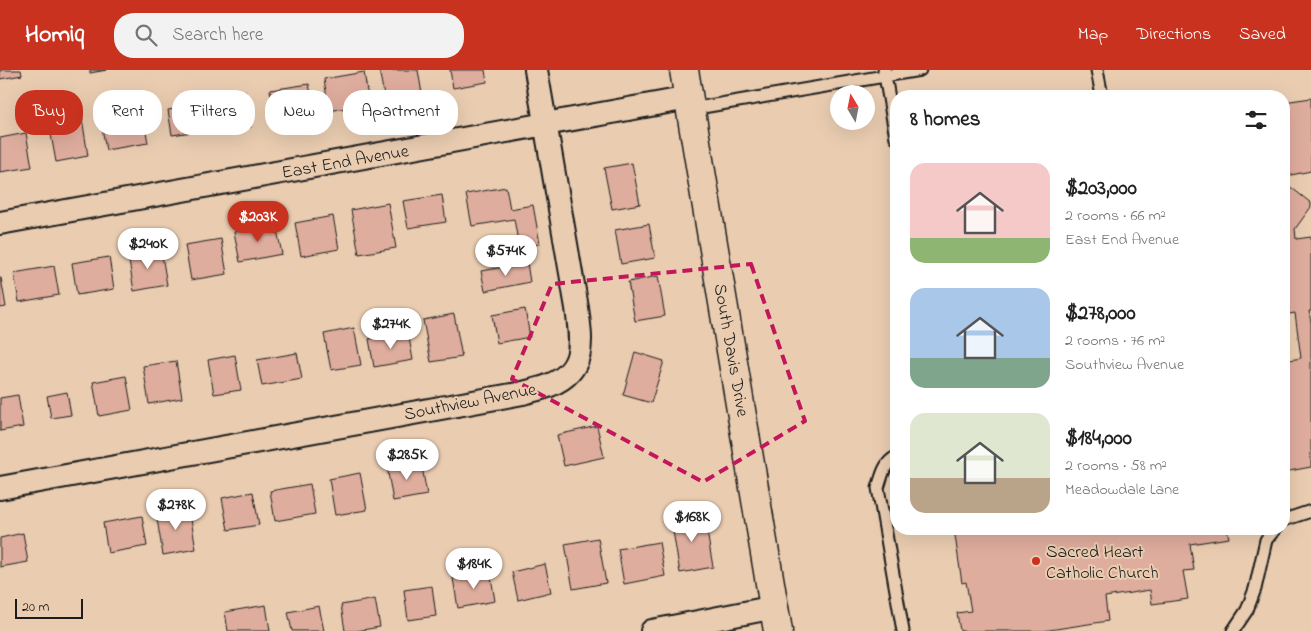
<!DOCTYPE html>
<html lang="en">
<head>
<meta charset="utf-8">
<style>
  :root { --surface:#fff; --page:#f2f2f2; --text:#222; --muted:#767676; --accent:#c8321e }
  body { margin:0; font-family:"Indie Flower",sans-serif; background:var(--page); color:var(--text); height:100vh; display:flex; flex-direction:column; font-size:19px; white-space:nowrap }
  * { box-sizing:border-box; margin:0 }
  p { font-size:16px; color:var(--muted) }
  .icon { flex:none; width:28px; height:28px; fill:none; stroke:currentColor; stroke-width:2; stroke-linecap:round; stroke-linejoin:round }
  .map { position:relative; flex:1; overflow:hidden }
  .side { position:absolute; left:890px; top:20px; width:400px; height:445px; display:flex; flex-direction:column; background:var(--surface); border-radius:20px; box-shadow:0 5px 20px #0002 }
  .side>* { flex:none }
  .top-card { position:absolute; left:15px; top:20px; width:475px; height:45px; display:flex; gap:10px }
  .needle { width:32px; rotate:350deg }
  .fabs { position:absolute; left:830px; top:15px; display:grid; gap:10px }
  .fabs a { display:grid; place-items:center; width:45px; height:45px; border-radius:50%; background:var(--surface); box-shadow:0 5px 20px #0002; font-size:25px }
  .scale { position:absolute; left:15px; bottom:12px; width:68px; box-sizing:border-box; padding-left:5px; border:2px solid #1c1c1c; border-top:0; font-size:14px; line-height:18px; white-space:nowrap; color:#1c1c1c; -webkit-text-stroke:4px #eacdb1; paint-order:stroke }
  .price { position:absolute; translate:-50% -42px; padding:0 11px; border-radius:18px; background:#fff; color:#222; font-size:16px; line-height:32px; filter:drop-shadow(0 1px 2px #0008) }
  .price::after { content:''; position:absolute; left:50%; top:30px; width:15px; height:11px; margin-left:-8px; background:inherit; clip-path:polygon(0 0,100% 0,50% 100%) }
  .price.current { background:var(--accent); color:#fff }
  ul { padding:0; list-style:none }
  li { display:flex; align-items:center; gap:15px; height:125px; padding:0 20px }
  li span { display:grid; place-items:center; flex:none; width:140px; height:100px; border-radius:15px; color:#555 }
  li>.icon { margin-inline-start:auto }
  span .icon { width:60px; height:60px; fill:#fffc; stroke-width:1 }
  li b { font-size:21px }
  h2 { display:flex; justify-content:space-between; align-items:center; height:60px; padding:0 20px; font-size:21px }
  .chip { padding:0 18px; border-radius:20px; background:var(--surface); box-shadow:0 5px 20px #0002; font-size:18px; line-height:45px }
  .chip.current { background:var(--accent); color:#fff }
  header { display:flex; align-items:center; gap:30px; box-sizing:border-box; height:70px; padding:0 25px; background:var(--accent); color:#fff }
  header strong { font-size:24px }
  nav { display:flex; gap:28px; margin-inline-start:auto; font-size:18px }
  .search { width:350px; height:45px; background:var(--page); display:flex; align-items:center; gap:12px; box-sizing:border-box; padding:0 18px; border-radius:20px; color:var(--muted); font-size:19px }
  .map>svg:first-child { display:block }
</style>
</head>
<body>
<header>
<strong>Homiq</strong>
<div class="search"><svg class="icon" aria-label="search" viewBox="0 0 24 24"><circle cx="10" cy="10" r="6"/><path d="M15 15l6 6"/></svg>Search here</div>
<nav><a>Map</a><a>Directions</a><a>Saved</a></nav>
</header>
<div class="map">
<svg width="1311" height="561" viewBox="0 0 1311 561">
  <rect width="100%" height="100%" fill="#eacdb1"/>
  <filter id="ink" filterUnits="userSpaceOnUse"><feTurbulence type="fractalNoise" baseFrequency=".02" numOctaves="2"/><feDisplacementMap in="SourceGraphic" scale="10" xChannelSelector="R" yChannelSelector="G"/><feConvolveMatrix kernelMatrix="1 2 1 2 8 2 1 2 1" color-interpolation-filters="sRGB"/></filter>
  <g filter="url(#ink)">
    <path fill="#dfad9e" stroke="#1c1c1c" d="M0 0H21L22 5 0 9Z
      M90 0H107L90 3Z
      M379 0H418L422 24 385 30Z
      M450 0H485L487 12 453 18Z
      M364 2 369 34 329 41 324 9Z
      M309 14 314 41 275 48 270 20Z
      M245 21 251 57 218 62 212 27Z
      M1311 28V101L1286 106 1288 115 1311 133V137L1295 159 1296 169 1311 167V241H1309L1311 253V397L1284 402V291L1301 288 1295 243 1284 245V32Z
      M195 36 199 61 172 65 168 40Z
      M143 44 148 73 106 80 101 52Z
      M82 48 88 86 56 92 49 53Z
      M26 63 32 97 0 102V68Z
      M632 93 640 134 612 139 604 98Z
      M506 117 510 139 533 135 540 174 519 177 514 149 472 156 466 124Z
      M442 125 446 152 408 158 403 131Z
      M388 133 396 178 359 184 351 140Z
      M333 146 339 179 301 186 295 153Z
      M649 154 655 188 621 194 615 160Z
      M276 155 282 184 240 192 234 162Z
      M221 169 227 204 191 210 185 175Z
      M161 179 167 215 134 221 128 185Z
      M109 187 114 219 77 225 72 193Z
      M527 193 530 212 485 221 481 201Z
      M54 196 59 225 19 232 14 203Z
      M658 206 665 246 635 251 628 212Z
      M0 208H1L6 237 0 238Z
      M525 239 530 267 497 273 492 245Z
      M454 244 462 287 431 292 423 250Z
      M354 258 361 295 331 300 324 264Z
      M408 262 413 290 374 297 369 269Z
      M635 282 664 291 651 333 623 325Z
      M297 283 302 309 262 316 257 290Z
      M235 285 241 320 214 324 208 290Z
      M176 291 182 328 149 334 143 296Z
      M126 306 132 340 99 346 93 312Z
      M67 322 71 345 51 348 47 326Z
      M18 325 23 357 0 361V328Z
      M597 356 604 387 564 396 557 365Z
      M421 391 427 425 393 431 387 397Z
      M360 403 367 440 335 445 329 409Z
      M310 414 315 444 275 451 270 421Z
      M253 422 259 455 228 460 222 428Z
      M189 437 196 479 163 485 156 443Z
      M704 444 713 497 680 503 671 449Z
      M142 446 147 476 108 483 103 453Z
      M954 459H1227L1229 468 1190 474 1194 500 1183 501 1188 529 1152 534 1150 520 1105 527 1108 551 1043 561H960L957 543 971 541 966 512 962 513Z
      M23 463 28 492 0 497V468Z
      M598 468 606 513 573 519 565 474Z
      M659 472 665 506 624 514 618 479Z
      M545 494 551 522 518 530 512 502Z
      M490 501 495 531 458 538 453 508Z
      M432 516 436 546 408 550 404 520Z
      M375 529 380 557 356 561H345L341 535Z
      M266 535 270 561H228L225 542Z
      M319 536 324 561H292L288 542Z"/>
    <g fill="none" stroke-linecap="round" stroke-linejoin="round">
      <defs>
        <path id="lane" d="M884 0 896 68
          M1097 0 1102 26
          M691 39 920 0
          M896 387C884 393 882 406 878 418L903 561
          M1284 450 1311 441
          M1233 561 1247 540 1255 519 1266 470 1275 459"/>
        <path id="street" d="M0 153 689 28
          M0 418 523 323C532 320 542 319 550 315 587 300 581 270 577 238L536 0
          M652 561 775 537"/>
        <path id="secondary" d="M684 0 778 561"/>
      </defs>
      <use href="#lane" stroke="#1c1c1c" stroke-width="15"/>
      <use href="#street" stroke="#1c1c1c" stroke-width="26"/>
      <use href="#secondary" stroke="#1c1c1c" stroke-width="31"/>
      <use href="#lane" stroke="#eacdb1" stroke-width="11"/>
      <use href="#street" stroke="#eacdb1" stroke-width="22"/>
      <use href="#secondary" stroke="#eacdb1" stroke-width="28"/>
    </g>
  </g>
  <path fill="none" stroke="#c2185b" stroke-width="4" stroke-dasharray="10 6" stroke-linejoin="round" d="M751 194 805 351 703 412 512 309 552 214Z"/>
  <circle fill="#c8321e" stroke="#eacdb1" stroke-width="2" cx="1036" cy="491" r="5"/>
  <g text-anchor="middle" stroke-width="4" stroke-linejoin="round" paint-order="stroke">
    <g font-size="18" fill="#1c1c1c" stroke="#eacdb1">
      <text transform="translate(345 91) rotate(-10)" y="6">East End Avenue</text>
      <text transform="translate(732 280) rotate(80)" y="6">South Davis Drive</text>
      <text transform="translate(470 331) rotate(-11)" y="6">Southview Avenue</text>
    </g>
    <g font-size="18" fill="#1c1c1c" stroke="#eacdb1" text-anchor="start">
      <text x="1046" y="487">Sacred Heart<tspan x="1046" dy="21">Catholic Church</tspan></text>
    </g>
  </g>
</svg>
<div class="fabs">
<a><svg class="needle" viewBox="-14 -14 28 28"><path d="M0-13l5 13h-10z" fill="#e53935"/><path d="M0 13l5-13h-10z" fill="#767676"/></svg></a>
</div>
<div class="scale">20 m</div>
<b class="price current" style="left:258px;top:173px">$203K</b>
<b class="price" style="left:148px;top:200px">$240K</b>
<b class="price" style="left:506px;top:207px">$574K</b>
<b class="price" style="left:391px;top:280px">$274K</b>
<b class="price" style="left:407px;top:411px">$285K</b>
<b class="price" style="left:176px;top:461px">$278K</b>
<b class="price" style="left:692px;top:473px">$168K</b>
<b class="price" style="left:474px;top:520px">$184K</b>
<div class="top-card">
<a class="chip current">Buy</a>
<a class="chip">Rent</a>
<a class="chip">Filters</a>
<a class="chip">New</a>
<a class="chip">Apartment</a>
</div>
<section class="side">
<h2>8 homes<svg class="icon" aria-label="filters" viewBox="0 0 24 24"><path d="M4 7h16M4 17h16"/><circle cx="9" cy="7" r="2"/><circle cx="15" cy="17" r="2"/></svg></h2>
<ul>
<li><span style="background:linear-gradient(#f6c9c9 75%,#8fb573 0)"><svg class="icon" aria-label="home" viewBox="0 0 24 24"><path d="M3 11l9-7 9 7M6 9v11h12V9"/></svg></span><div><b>$203,000</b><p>2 rooms · 66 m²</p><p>East End Avenue</p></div></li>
<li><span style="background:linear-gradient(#a9c7e8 70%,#7fa58c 0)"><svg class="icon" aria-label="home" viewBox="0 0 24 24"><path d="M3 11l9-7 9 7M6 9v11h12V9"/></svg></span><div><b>$278,000</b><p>2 rooms · 76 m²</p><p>Southview Avenue</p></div></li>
<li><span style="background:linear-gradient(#dfe7d0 65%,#b9a48a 0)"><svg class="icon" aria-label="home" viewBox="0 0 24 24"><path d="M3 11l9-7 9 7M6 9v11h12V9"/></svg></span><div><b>$184,000</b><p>2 rooms · 58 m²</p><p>Meadowdale Lane</p></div></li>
</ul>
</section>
</div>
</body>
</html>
